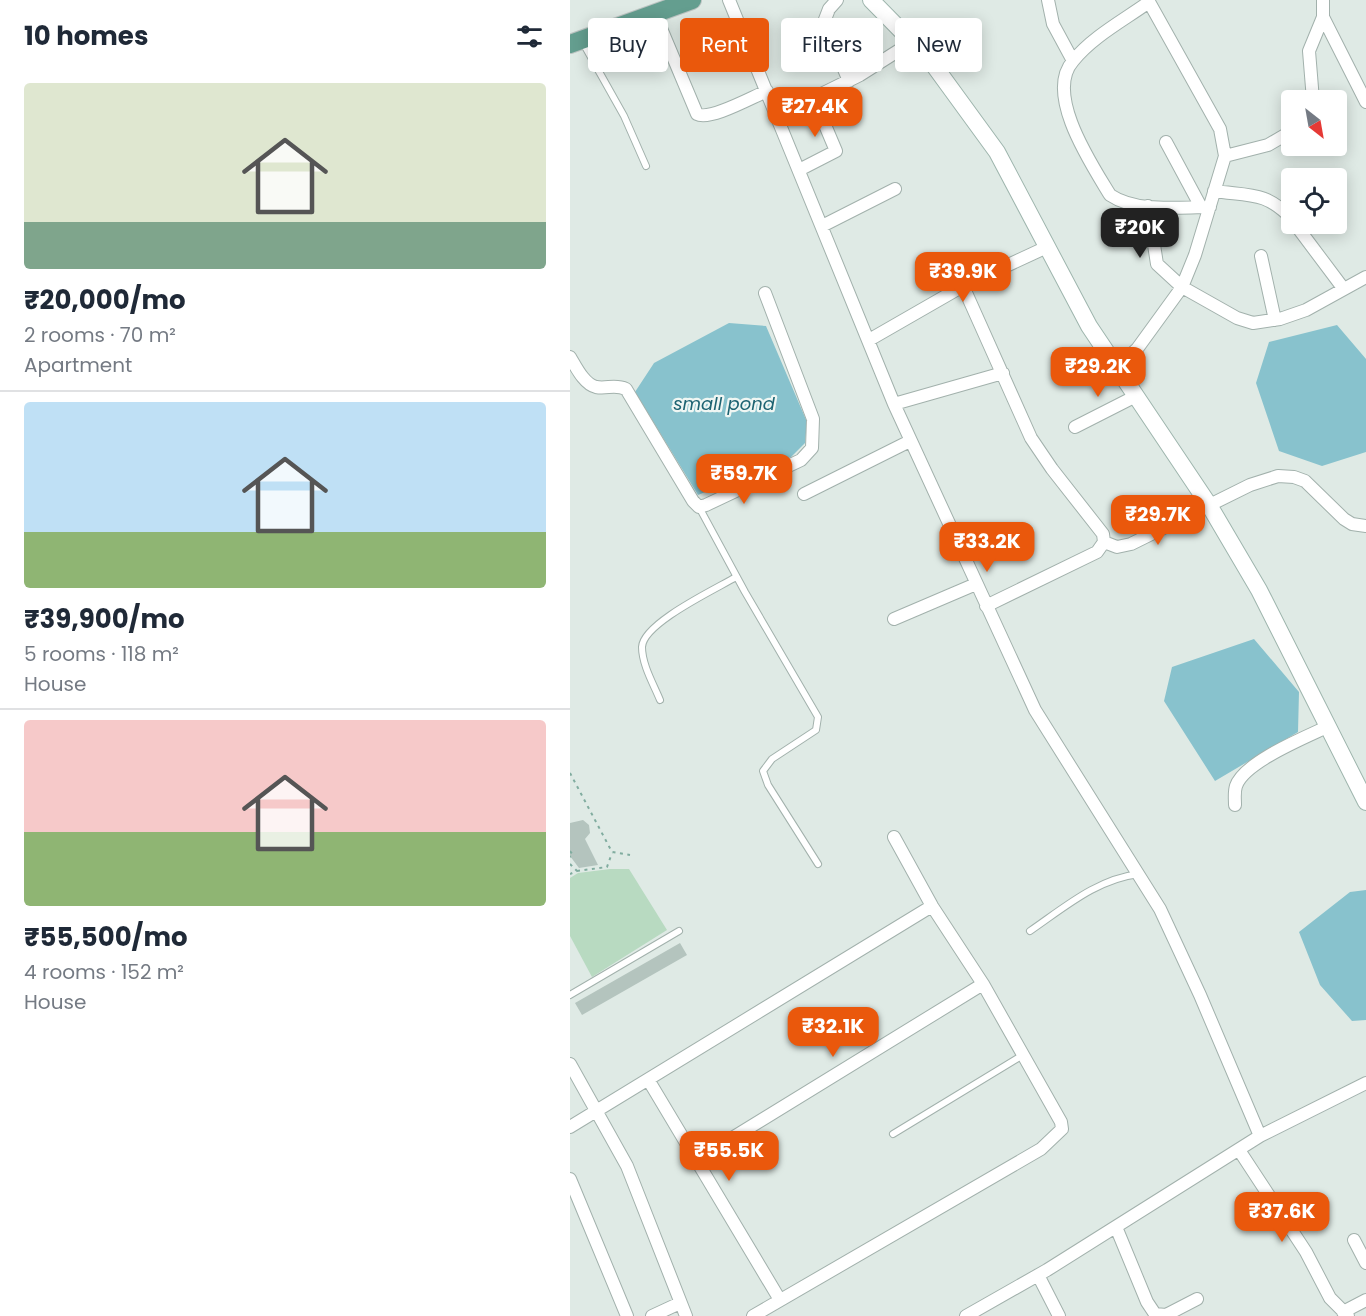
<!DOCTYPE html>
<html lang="en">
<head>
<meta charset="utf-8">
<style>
  :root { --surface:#fff; --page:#f2f2f3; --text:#1f2937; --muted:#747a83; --line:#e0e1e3; --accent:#ea580c }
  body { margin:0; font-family:Poppins,sans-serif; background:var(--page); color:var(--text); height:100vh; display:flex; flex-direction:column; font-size:22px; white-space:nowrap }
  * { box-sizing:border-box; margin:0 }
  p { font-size:20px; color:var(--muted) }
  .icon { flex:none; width:33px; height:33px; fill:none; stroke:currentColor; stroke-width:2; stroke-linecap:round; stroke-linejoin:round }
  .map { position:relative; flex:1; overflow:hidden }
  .sheet { display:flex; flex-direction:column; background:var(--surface); width:570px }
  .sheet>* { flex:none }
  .hud { position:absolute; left:18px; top:18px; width:570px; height:54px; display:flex; gap:12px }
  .needle { width:39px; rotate:149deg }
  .fabs { position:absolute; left:711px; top:90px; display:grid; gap:12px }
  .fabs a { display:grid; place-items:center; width:66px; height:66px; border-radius:6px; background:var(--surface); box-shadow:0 3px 15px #0003; font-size:30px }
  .price { position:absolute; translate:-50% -51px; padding:0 14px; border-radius:12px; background:var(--accent); color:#fff; font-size:20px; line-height:39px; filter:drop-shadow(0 2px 3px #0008) }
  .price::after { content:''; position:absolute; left:50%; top:36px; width:18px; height:14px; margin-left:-9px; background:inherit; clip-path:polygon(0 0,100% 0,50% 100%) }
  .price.selected { background:#222; color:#fff }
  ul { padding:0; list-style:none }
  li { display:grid; align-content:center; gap:12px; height:318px; padding:0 24px }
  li+li { border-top:2px solid var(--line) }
  li span { display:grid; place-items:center; height:186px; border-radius:6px; color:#555 }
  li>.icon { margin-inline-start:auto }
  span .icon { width:108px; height:108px; fill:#fffc; stroke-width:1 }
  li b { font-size:26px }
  h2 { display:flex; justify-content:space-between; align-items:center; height:72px; padding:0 24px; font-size:26px }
  .tag { padding:0 21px; border-radius:6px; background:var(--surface); box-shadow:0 3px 15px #0003; font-size:21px; line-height:54px }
  .tag.selected { background:var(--accent); color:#fff }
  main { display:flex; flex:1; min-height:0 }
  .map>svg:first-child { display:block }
</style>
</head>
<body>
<main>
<section class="sheet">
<h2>10 homes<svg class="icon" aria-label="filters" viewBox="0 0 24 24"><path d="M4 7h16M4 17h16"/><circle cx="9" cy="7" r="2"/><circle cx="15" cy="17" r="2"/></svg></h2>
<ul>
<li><span style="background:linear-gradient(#dfe7d0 75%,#7fa58c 0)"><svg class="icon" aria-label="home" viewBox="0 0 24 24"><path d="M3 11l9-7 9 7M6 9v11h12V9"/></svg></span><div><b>₹20,000/mo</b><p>2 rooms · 70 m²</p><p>Apartment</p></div></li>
<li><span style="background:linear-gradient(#bfe0f5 70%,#8fb573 0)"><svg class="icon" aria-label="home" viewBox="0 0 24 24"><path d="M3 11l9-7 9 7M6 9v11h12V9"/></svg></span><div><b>₹39,900/mo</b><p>5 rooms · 118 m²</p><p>House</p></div></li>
<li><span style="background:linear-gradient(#f6c9c9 60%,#8fb573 0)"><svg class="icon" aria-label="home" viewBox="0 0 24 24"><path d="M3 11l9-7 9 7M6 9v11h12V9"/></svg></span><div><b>₹55,500/mo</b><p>4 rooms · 152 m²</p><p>House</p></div></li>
</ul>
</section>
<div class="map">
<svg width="796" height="1316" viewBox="0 0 796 1316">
  <rect width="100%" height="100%" fill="#dfeae5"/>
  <path fill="#b8dac1" d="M40 869H59L97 930 22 977 0 936V878L8 873Z"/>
  <path fill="#88c2cd" d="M159 323 196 326 237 422 235 443 221 457 128 495 65 392 84 363Z
    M767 325 796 359V452L752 466 709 451 686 383 699 342Z
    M684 639 729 692 728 732 645 781 594 701 602 667Z
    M796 890V1020L782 1021 750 985 729 932 780 892Z"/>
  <path fill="#b4c4be" d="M13 820 19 825 20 833 15 839 28 865 9 868 0 856V823Z
    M110 943 117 955 12 1015 5 1003Z"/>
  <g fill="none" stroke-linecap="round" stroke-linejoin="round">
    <defs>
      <path id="lane" d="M13 43 54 116 76 166
        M129 507 175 592 248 717 246 730 202 759 193 771 198 785 248 864
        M90 700C84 685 72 665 72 647 73 623 146 589 166 577
        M460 931C495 907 527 879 569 874
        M0 995 109 931
        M323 1134 453 1055"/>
      <path id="street" d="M159 0 324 404 465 710 590 909 630 995 690 1136
        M267 0 259 9 254 22 279 81
        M478 0 483 24 503 61
        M753 0V17L796 102
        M579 2C554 20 522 37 503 61 474 94 522 165 540 195 567 213 609 207 640 207
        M85 14 127 114C140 121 182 97 197 91
        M743 100 739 51 753 17
        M207 116 290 75 342 42
        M596 142 631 207
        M655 156 698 145 722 131
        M229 170 266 151 244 99
        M644 191C679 196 696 191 722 219
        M578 206 587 264 612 287 667 318 683 323 710 319 736 310 796 277
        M725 224 773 288
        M252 226 325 189
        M691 256 705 320
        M393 286 461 438 482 469 533 534 534 542 527 552 416 606
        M299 340 393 286 477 247
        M0 357C6 367 14 384 26 387 37 389 45 384 56 389L123 501 129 507 136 505 231 460 242 448 243 419 195 293
        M547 367 567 349 612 287 625 255 655 156 650 129 578 0
        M324 404 433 373
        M505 427 566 396
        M234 494 340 441
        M534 542 547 547 561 544 680 485 708 476 724 477 735 481 774 519 782 524 796 526
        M324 619 406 584
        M665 805C665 799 664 792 666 786 674 762 736 737 759 726
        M0 1064 57 1166 116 1316
        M79 1081 210 1300
        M0 1127 362 906
        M669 1150 736 1252 760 1298 778 1316
        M128 1159 413 984
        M0 1179 57 1316
        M546 1227 577 1302 585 1314 596 1315 627 1299
        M784 1240 796 1263
        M468 1275 489 1316
        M773 1312 796 1300
        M82 1316 110 1303
        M183 1316 471 1149 492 1129 491 1122 413 984 362 906 324 837
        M396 1316 477 1270 690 1136 796 1083"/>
      <path id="secondary" d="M301 0 360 60 427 152 519 326 639 505 689 590 796 802"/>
      <path id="primary" d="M0 44 122 0"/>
    </defs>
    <use href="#lane" stroke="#a2b1ac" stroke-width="8"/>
    <use href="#street" stroke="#a2b1ac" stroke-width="14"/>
    <use href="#secondary" stroke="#9eb5ad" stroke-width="18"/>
    <use href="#primary" stroke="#bcc4c2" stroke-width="20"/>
    <path stroke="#80ac9f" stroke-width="2" stroke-dasharray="3 4.5" stroke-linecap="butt" d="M0 773 42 852 60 855
      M0 851 3 855 0 857
      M0 864 7 871 0 874
      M7 871 37 867 42 853"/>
    <use href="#lane" stroke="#fff" stroke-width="6"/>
    <use href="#street" stroke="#fff" stroke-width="12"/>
    <use href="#secondary" stroke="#fff" stroke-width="16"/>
    <use href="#primary" stroke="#649e8f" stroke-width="18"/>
  </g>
  <g text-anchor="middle" stroke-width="4.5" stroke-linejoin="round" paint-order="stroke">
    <g font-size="18" font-style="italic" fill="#1d6372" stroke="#eff6f3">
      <text x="154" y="410">small pond</text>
    </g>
  </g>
</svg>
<div class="fabs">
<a><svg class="needle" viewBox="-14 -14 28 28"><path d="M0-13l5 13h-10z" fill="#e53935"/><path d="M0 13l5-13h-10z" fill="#747a83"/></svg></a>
<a><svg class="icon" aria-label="locate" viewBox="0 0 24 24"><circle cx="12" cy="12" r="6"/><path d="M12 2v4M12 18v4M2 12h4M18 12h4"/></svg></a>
</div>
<b class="price" style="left:245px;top:138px">₹27.4K</b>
<b class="price selected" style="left:570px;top:259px">₹20K</b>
<b class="price" style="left:393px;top:303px">₹39.9K</b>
<b class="price" style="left:528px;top:398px">₹29.2K</b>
<b class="price" style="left:174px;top:505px">₹59.7K</b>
<b class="price" style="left:588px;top:546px">₹29.7K</b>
<b class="price" style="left:417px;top:573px">₹33.2K</b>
<b class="price" style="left:263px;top:1058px">₹32.1K</b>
<b class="price" style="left:159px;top:1182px">₹55.5K</b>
<b class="price" style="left:712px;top:1243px">₹37.6K</b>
<div class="hud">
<a class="tag">Buy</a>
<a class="tag selected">Rent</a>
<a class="tag">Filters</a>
<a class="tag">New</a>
</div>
</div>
</main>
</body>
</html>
